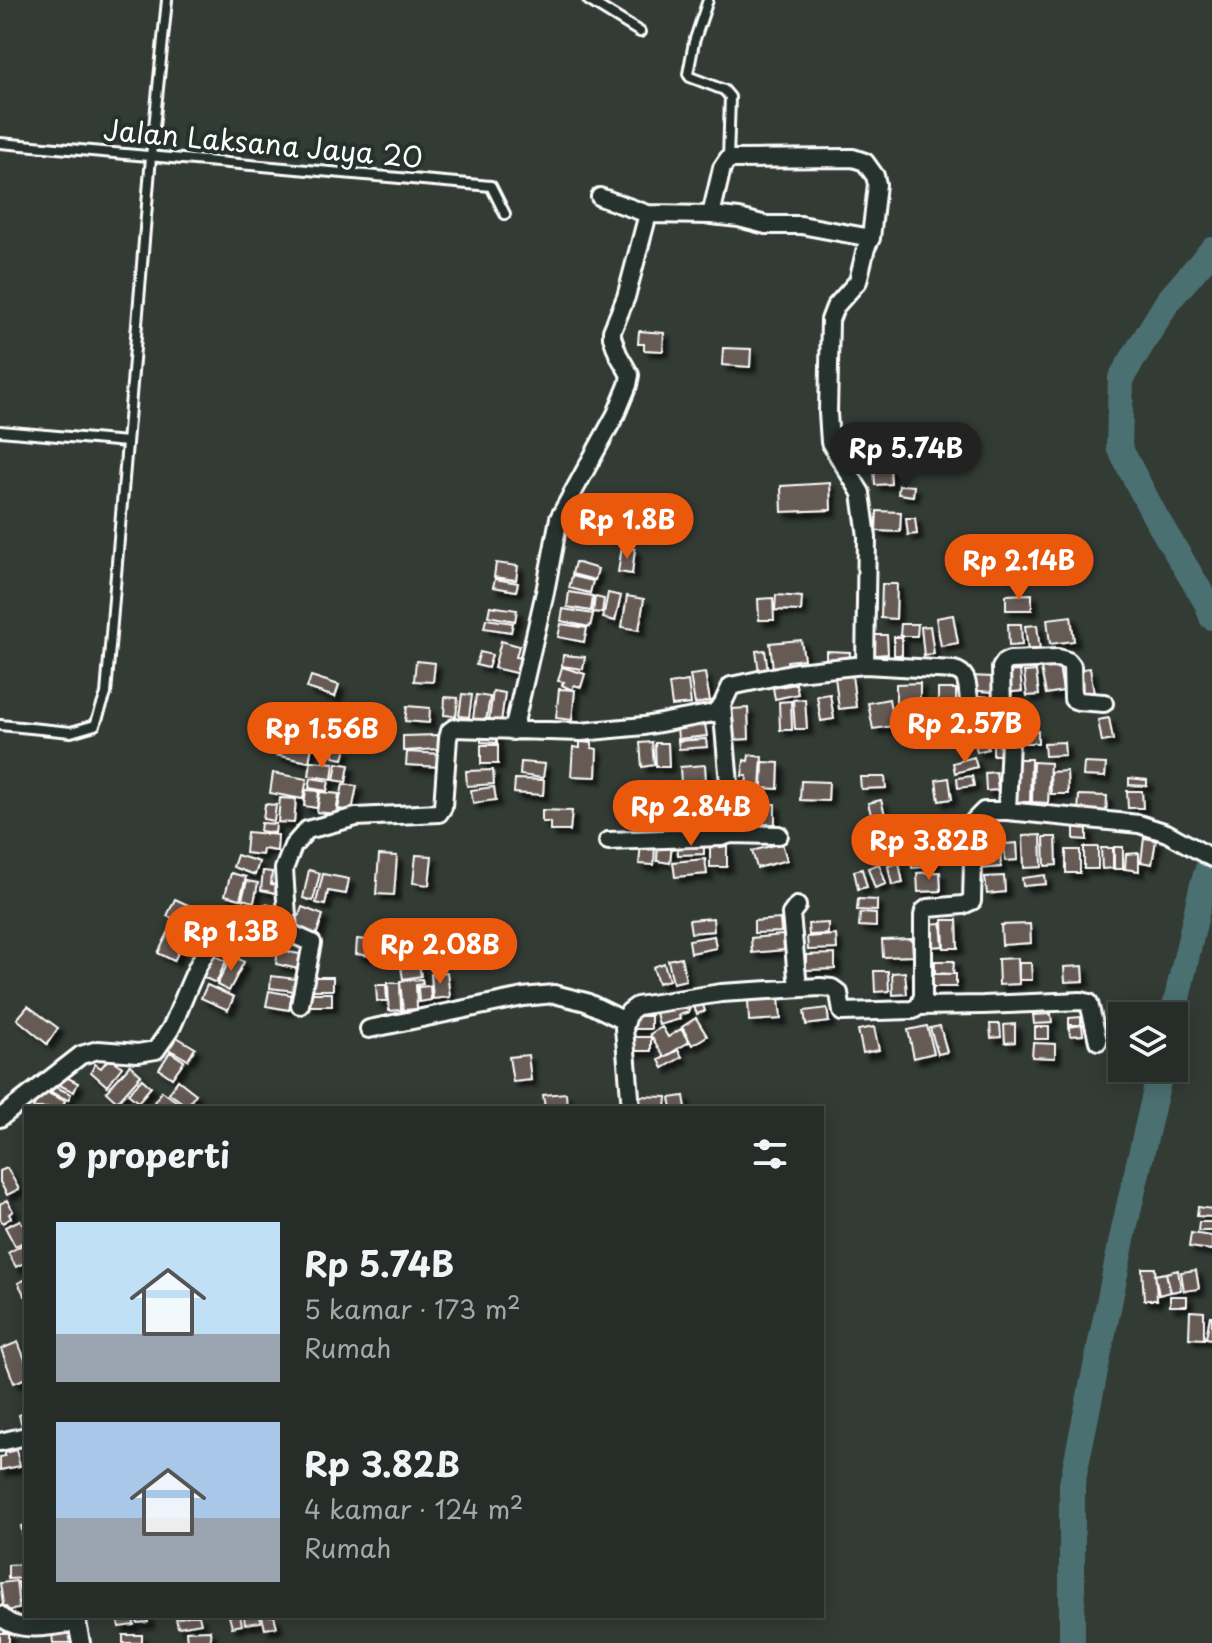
<!DOCTYPE html>
<html lang="id">
<head>
<meta charset="utf-8">
<style>
  :root { --surface:#262c28; --page:#2e3430; --text:#f1f3f6; --muted:#a4a7a8; --line:#424845; --accent:#ea580c }
  body { margin:0; font-family:"Playpen Sans",sans-serif; background:var(--page); color:var(--text); height:100vh; display:flex; flex-direction:column; font-size:30px; white-space:nowrap }
  * { box-sizing:border-box; margin:0 }
  p { font-size:26px; color:var(--muted) }
  .icon { flex:none; width:44px; height:44px; fill:none; stroke:currentColor; stroke-width:2; stroke-linecap:round; stroke-linejoin:round }
  .map { position:relative; flex:1; overflow:hidden }
  .drawer { position:absolute; left:24px; top:1106px; width:800px; height:512px; display:flex; flex-direction:column; background:var(--surface); border-radius:0px; box-shadow:0 4px 20px #0003,0 0 0 2px var(--line) }
  .drawer>* { flex:none }
  .controls { position:absolute; left:1108px; top:1002px; display:grid; gap:16px }
  .controls a { display:grid; place-items:center; width:80px; height:80px; border-radius:0px; background:var(--surface); box-shadow:0 4px 20px #0003,0 0 0 2px var(--line); font-size:40px }
  .price { position:absolute; translate:-50% -68px; padding:0 18px; border-radius:28px; background:var(--accent); color:#fff; font-size:26px; line-height:52px; filter:drop-shadow(0 2px 4px #0008) }
  .price::after { content:''; position:absolute; left:50%; top:48px; width:24px; height:18px; margin-left:-12px; background:inherit; clip-path:polygon(0 0,100% 0,50% 100%) }
  .price.selected { background:#222; color:#fff }
  ul { padding:0; list-style:none }
  li { display:flex; align-items:center; gap:24px; height:200px; padding:0 32px }
  li span { display:grid; place-items:center; flex:none; width:224px; height:160px; border-radius:0px; color:#555 }
  li>.icon { margin-inline-start:auto }
  span .icon { width:96px; height:96px; fill:#fffc; stroke-width:1 }
  li b { font-size:34px }
  h2 { display:flex; justify-content:space-between; align-items:center; height:96px; padding:0 32px; font-size:34px }
  .map>svg:first-child { display:block }
</style>
</head>
<body>
<div class="map">
<svg width="1212" height="1643" viewBox="0 0 1212 1643">
  <defs>
    <filter id="shadow"><feDropShadow dx="5.5" dy="5.5" stdDeviation="2" flood-color="#0009"/></filter>
  </defs>
  <rect width="100%" height="100%" fill="#333b35"/>
  <filter id="ink" filterUnits="userSpaceOnUse"><feTurbulence type="fractalNoise" baseFrequency=".0125" numOctaves="2"/><feDisplacementMap in="SourceGraphic" scale="16" xChannelSelector="R" yChannelSelector="G"/><feConvolveMatrix kernelMatrix="1 2 1 2 8 2 1 2 1" color-interpolation-filters="sRGB"/></filter>
  <g filter="url(#ink)">
    <g fill="none" stroke-linecap="round" stroke-linejoin="round">
      <path stroke="#4b6f71" stroke-width="26" d="M1212 250 1168 301 1121 378 1119 447 1156 518 1207 603 1212 617
        M1173 1016 1202 888 1212 856
        M1072 1643V1484L1126 1220 1161 1068"/>
    </g>
    <path fill="#665a55" stroke="#fff" stroke-width="2" filter="url(#shadow)" d="M639 331 664 333 663 351 644 350V344H638Z
      M723 348 751 349 750 367 722 365Z
      M890 466 891 484 875 485 874 467Z
      M830 483 831 510 782 512 781 486Z
      M899 485 914 486 913 496 898 494Z
      M877 511 901 512 900 532 876 531Z
      M906 518H915L917 534 908 535Z
      M622 547 635 549 632 574 618 572Z
      M575 562 598 569 595 580 572 574Z
      M496 563 518 566 516 580 494 577Z
      M572 576 593 581 590 593 569 588Z
      M495 579 518 583 516 591 493 587Z
      M882 584H897L896 619 881 618Z
      M569 592 593 596 591 611 567 607Z
      M608 593 621 596 615 621 603 618Z
      M1032 594V610H1006V595Z
      M776 595 802 597 801 611 775 610Z
      M627 596 644 599 639 630 622 627Z
      M595 597 604 599 602 613 593 612Z
      M773 598 774 620H759L758 599Z
      M490 606 517 610 515 621 488 616Z
      M563 609 593 614 590 627 561 621Z
      M953 615 958 643 941 646 936 618Z
      M1071 616 1074 641 1050 644 1047 619Z
      M486 619 513 623 511 632 484 628Z
      M561 624 587 628 584 642 558 637Z
      M901 624H918L917 636H900Z
      M1008 624H1021L1022 645 1009 646Z
      M1037 625 1040 650 1028 651 1025 626Z
      M930 626 934 654 924 656 921 627Z
      M875 635H887L888 654 875 655Z
      M894 637H902V655H894Z
      M801 640 804 659 787 661 788 666 773 668 770 643Z
      M501 641 519 646 516 657 528 660 524 675 494 668Z
      M765 650 768 672 759 673 756 651Z
      M826 651 850 652 849 665 826 664Z
      M480 652 492 655 488 668 476 665Z
      M563 655 585 657 583 669 562 666Z
      M416 661 435 663 433 682 414 681Z
      M1059 666 1063 691 1046 694 1041 669Z
      M562 667 585 674 581 687 574 685 572 690 562 685 564 682 558 681Z
      M1090 668 1094 694 1077 697 1074 670Z
      M1020 671 1022 691 1005 693 1003 672Z
      M1036 671 1039 695 1027 696 1024 672Z
      M705 673 710 701 695 704 690 675Z
      M852 675 856 707 839 709 835 677Z
      M311 676 339 685 335 697 307 688Z
      M970 676 993 677 992 692 969 690Z
      M688 681 691 704 672 706 669 684Z
      M920 683V712H896V684Z
      M796 684 798 694 775 699 773 688Z
      M559 689 575 690 572 720 556 718Z
      M938 689H956V711H938Z
      M493 691 505 693 501 722 489 720Z
      M462 694 472 695 469 717 459 716Z
      M830 694 834 719 821 721 817 696Z
      M476 695 490 697 486 721 473 720Z
      M445 697 458 698 456 716 444 715Z
      M805 699 807 729H795L793 700Z
      M889 699 894 726 873 729 868 703Z
      M791 701 792 730H780L779 702Z
      M407 706 430 708 429 723 405 721Z
      M748 708 749 739 733 740 731 709Z
      M294 712 315 718 310 734 289 728Z
      M1109 718 1113 740 1102 742 1098 720Z
      M982 722 988 749 977 752 971 725Z
      M705 724 707 736 678 739 677 726Z
      M1017 730 1038 731V743H1017Z
      M993 731H1003V755H993Z
      M481 732 497 733V743L481 742Z
      M279 734 313 741 309 762 275 755Z
      M438 735 439 749 403 751V736Z
      M706 739 707 747 679 749 678 741Z
      M580 742 592 743V748L597 749 596 777 571 776 573 747 580 748Z
      M652 742 654 765 642 767 640 743Z
      M1064 742 1065 755 1045 756 1044 743Z
      M655 743H668L669 767H656Z
      M481 745H498V764H481Z
      M335 747 346 749 343 759 333 757Z
      M407 752 442 754 441 767 406 765Z
      M749 755 762 757 760 787H746L747 776H742L744 760 748 761Z
      M974 757 977 767 955 773 953 763Z
      M1016 759H1031L1030 802H1014Z
      M311 761 334 763 332 779 309 776Z
      M521 762 545 764 543 778 520 775Z
      M763 762 779 763 778 789 762 788Z
      M1033 762 1050 763 1048 803 1032 802Z
      M337 763 349 765 346 782 334 780Z
      M1084 763 1106 764 1105 777 1083 776Z
      M705 765 706 781 681 783 680 767Z
      M493 770 494 784 467 786 466 771Z
      M1067 771 1068 794H1051L1050 772Z
      M996 772 998 790 986 791 985 773Z
      M273 773 307 779 303 799 270 793Z
      M972 776 974 786 958 788 957 778Z
      M860 777H885L886 788 861 789Z
      M311 778 329 781 327 791 309 788Z
      M949 778 952 799 939 801 936 780Z
      M1129 778 1147 780V786L1129 785Z
      M515 779 544 780 543 795 514 793Z
      M801 781 829 782 828 801 800 800Z
      M343 784 357 786 352 811 338 809Z
      M494 787 496 800 473 803 471 790Z
      M306 790 319 791 317 808 304 806Z
      M1127 791H1142L1143 808H1128Z
      M320 792 339 794 336 814 317 812Z
      M1079 795 1107 796 1106 815 1078 814Z
      M280 798 296 799 294 823 278 822Z
      M881 800 886 818 873 822 868 803Z
      M265 804 276 805 274 821 263 819Z
      M756 804H775V824H756Z
      M542 810 572 811 570 831H550V822H542Z
      M709 810 710 826 686 827 685 812Z
      M663 814 664 828 649 829 648 815Z
      M261 823 276 824 275 833 260 831Z
      M911 826 932 827V837H910Z
      M1074 827 1087 828V840L1074 839Z
      M247 832 278 835 277 851 263 849 262 855 245 853Z
      M1041 835 1042 867 1024 868 1023 836Z
      M1044 837H1056L1057 865 1045 866Z
      M1144 838 1156 840 1152 864 1141 862Z
      M658 841 672 843 670 863 657 861Z
      M704 841V854L678 855 677 842Z
      M932 841 933 850 905 852V844Z
      M641 843 655 844 654 865 639 864Z
      M710 843H727V867H710Z
      M782 843 787 860 757 868 752 851Z
      M1017 843 1018 860 1005 861 1004 844Z
      M1084 847H1098V869H1084Z
      M1114 847H1123V869H1114Z
      M1101 848H1113V868L1102 869Z
      M1000 850 1001 867 979 869 978 851Z
      M1066 850H1080V873H1066Z
      M1139 853V871L1125 869 1126 854Z
      M237 855 259 862 255 875 233 867Z
      M379 855 397 856 394 895 376 894Z
      M416 855 432 856 429 885 413 883Z
      M934 855 935 866 912 868 911 857Z
      M705 859 707 874 675 877 673 862Z
      M899 863 903 883 892 885 888 866Z
      M879 864 886 884 875 888 868 868Z
      M862 869 867 887 858 889 854 871Z
      M309 870 320 873 313 901 303 898Z
      M263 871 272 872 271 884 282 886 281 894 261 890Z
      M940 872 941 891 918 892 917 873Z
      M231 873 246 877 240 899 225 895Z
      M323 874 349 879 346 894 328 891 325 905 316 903Z
      M1045 875 1046 884 1023 886 1022 878Z
      M1004 876 1005 892 987 894 985 877Z
      M247 881 258 883 254 902 242 899Z
      M175 899 199 910 191 927 167 916Z
      M858 899 877 900V911L857 910Z
      M241 903 252 907 250 916 259 920 257 926 236 919Z
      M265 904 282 908 278 923 261 919Z
      M302 907 323 915 316 936 294 929Z
      M860 913 876 914V927L859 926Z
      M713 918 714 931 691 933 689 920Z
      M780 919 781 932 754 933V921Z
      M943 920H957L958 948H944Z
      M173 923 189 931 174 961 158 953Z
      M260 923 279 927 276 939 258 935Z
      M828 923V934L809 935 808 924Z
      M941 923 943 946 928 947 927 924Z
      M1030 924 1031 943 1002 945 1001 925Z
      M783 935 784 950 752 953 751 938Z
      M836 935 837 949 808 950 807 937Z
      M714 936 716 948 691 953 689 940Z
      M357 939 391 942 389 958 356 954Z
      M912 939 913 956 883 957 882 940Z
      M278 950 305 955 303 970 276 964Z
      M835 954V969L806 970V955Z
      M213 955 226 961 216 983 203 977Z
      M232 955 244 962 229 991 217 985Z
      M681 957 686 980 673 983 668 960Z
      M1018 958 1019 984 999 985 998 959Z
      M935 961H954L953 974 935 973Z
      M664 963 669 980 658 983 653 967Z
      M1019 963H1031L1032 980H1019Z
      M419 964 421 976 403 979 401 967Z
      M1083 966 1084 981 1065 982 1064 967Z
      M874 971H888L889 991 875 992Z
      M447 972 450 997 433 999 431 974Z
      M905 972 907 994 893 995 892 973Z
      M931 974H956V987H931Z
      M271 976 297 979 295 991 270 988Z
      M310 977H333V990H309Z
      M422 979 423 984 416 985 417 1009 403 1010 400 981Z
      M388 983H400L401 1010 389 1011Z
      M207 985 234 997 228 1010 201 998Z
      M376 985H386L387 1001H377Z
      M430 986 431 1000 419 1002 418 987Z
      M269 991 292 995 289 1010 266 1006Z
      M306 993H332V1006H307Z
      M700 997 705 1011 697 1014 691 1000Z
      M779 998 781 1019 749 1021 748 1000Z
      M687 1004 689 1012 679 1015 680 1019 659 1025 655 1008Z
      M28 1006 58 1028 47 1044 17 1019Z
      M827 1008 829 1022 806 1025 804 1011Z
      M1051 1014 1052 1023 1034 1024 1033 1015Z
      M628 1016H651V1029H629Z
      M1081 1017V1025H1069V1018Z
      M696 1018 707 1036 692 1045 682 1027Z
      M990 1024H1000L1001 1037 991 1038Z
      M1015 1024V1042L1005 1043 1004 1025Z
      M1082 1025 1083 1035 1070 1036 1069 1027Z
      M927 1026 934 1053 914 1058 908 1030Z
      M940 1026 947 1052 938 1054 930 1028Z
      M662 1027 668 1037 681 1029 689 1042 664 1057 650 1034Z
      M874 1027 879 1050 863 1053 858 1030Z
      M1035 1027H1049V1039H1035Z
      M170 1033 195 1048 188 1060 163 1046Z
      M628 1037H651V1051H628Z
      M1033 1043 1055 1044V1058L1032 1057Z
      M678 1050 682 1057 663 1068 659 1060Z
      M170 1052 184 1061 172 1078 159 1069Z
      M528 1055 531 1080 513 1082 509 1057Z
      M110 1057 122 1067 107 1086 91 1072 95 1064 101 1068Z
      M130 1065 141 1075 117 1102 106 1092Z
      M60 1074 78 1083 74 1092 55 1083Z
      M142 1079 151 1087 138 1102 128 1094Z
      M178 1080 196 1094 187 1106 169 1093Z
      M51 1085 71 1094 68 1100 48 1091Z
      M41 1090 65 1101 62 1108H33Z
      M162 1091 184 1107 183 1108H161L154 1102Z
      M566 1093 567 1108H545L543 1095Z
      M638 1096 667 1097 666 1108H638Z
      M684 1096 686 1108H672L670 1098Z
      M7 1168 19 1189 7 1195 0 1182V1171Z
      M7 1200 13 1211 9 1214 11 1218 3 1223 0 1219V1204Z
      M1198 1207 1212 1209V1217L1197 1216Z
      M20 1220 26 1230V1241L15 1246 5 1227Z
      M1199 1222H1212V1231H1198Z
      M1191 1233 1212 1236V1250L1189 1247Z
      M26 1243V1262L16 1267 8 1253Z
      M1142 1268H1155L1157 1300H1144Z
      M1178 1270 1181 1290 1171 1292 1166 1273Z
      M1196 1270 1199 1289 1184 1291 1181 1272Z
      M1166 1273 1170 1292 1159 1295 1155 1275Z
      M26 1279V1296H25L18 1283Z
      M1170 1296H1187V1306H1170Z
      M1190 1311 1204 1312V1339L1189 1338Z
      M1210 1316H1212V1339L1206 1338Z
      M18 1342 26 1362V1378L14 1383 1 1349Z
      M26 1412V1428L23 1429 19 1415Z
      M16 1450 20 1466 0 1470V1457L5 1456V1453Z
      M26 1525V1550H25L21 1526Z
      M25 1564 26 1578 8 1579V1565Z
      M16 1581 19 1609 4 1611 0 1583Z
      M26 1581V1606H23L18 1582Z
      M118 1616H133L134 1625 119 1627Z
      M136 1616H148V1622L137 1623Z
      M189 1616H199L201 1623 178 1627 176 1619Z
      M229 1616H240L242 1625 232 1627Z
      M244 1616H260L261 1622 245 1624Z
      M262 1616H274L277 1627 265 1629Z
      M210 1630 211 1643H187L186 1631Z
      M0 1633H9V1643H0Z
      M75 1633V1643H53L52 1634Z
      M123 1635H142V1643H123Z"/>
    <g fill="none" stroke-linecap="round" stroke-linejoin="round">
      <defs>
        <path id="service" d="M588 0 640 32
          M708 0 694 42 688 74 690 77 724 90 730 97 728 159
          M0 143 491 186 505 214
          M0 431 127 442
          M0 725 71 732 95 725 106 694 151 157 167 0"/>
        <path id="minor" d="M600 197 648 214 711 215 739 218 766 225H801L871 238
          M711 215 722 168 728 159 853 158 865 162 875 176 877 184 871 238 866 248 858 281 835 307 830 320 828 413 830 442 861 493 867 537 865 665
          M722 705 733 828 731 834
          M1002 708 1001 668 1005 662 1010 660 1058 658 1068 661 1072 666 1073 699 1078 701 1104 703
          M513 731 545 592 559 518 616 414 628 385 630 375 618 354 612 337V331L626 297 648 214
          M608 841 721 837 731 834 779 835
          M797 906 791 914 798 988
          M288 932 312 943 300 1005
          M919 1006 983 1005 1081 1001 1089 1003 1098 1041
          M369 1029 523 997 554 994 586 1002 625 1021
          M631 1108 624 1028 629 1012 637 1006 721 993 820 987 832 988 839 993 842 1012 913 1010 919 1006 923 996V916L924 911 928 908 963 905 972 901 974 821 984 811H1007
          M0 1118 81 1055 98 1050 138 1053 156 1050C161 1042 167 1035 171 1028 183 1005 199 948 221 937L271 944 280 942 288 932 284 869 293 846 307 830 356 817 439 813 443 807 448 738 450 731 454 728 581 732 644 726 714 713 722 705 731 686 796 672 865 665 954 670C971 674 966 690 970 704 984 709 1001 703 1011 716L1007 811 1139 824 1167 833 1212 858
          M0 1442 26 1436
          M0 1615C16 1635 55 1626 77 1622L81 1643"/>
      </defs>
      <use href="#service" stroke="#fff" stroke-width="14"/>
      <use href="#minor" stroke="#fff" stroke-width="22"/>
      <use href="#service" stroke="#26332d" stroke-width="8"/>
      <use href="#minor" stroke="#26332d" stroke-width="16"/>
    </g>
  </g>
  <g text-anchor="middle" stroke-width="8" stroke-linejoin="round" paint-order="stroke">
    <g font-size="28" fill="#fff" stroke="#26332d">
      <text transform="translate(263 144) rotate(5)" y="10">Jalan Laksana Jaya 20</text>
    </g>
  </g>
</svg>
<div class="controls">
<a><svg class="icon" aria-label="layers" viewBox="0 0 24 24"><path d="M12 4l9 5-9 5-9-5zM3 14l9 5 9-5"/></svg></a>
</div>
<b class="price selected" style="left:906px;top:490px">Rp 5.74B</b>
<b class="price" style="left:627px;top:561px">Rp 1.8B</b>
<b class="price" style="left:1019px;top:602px">Rp 2.14B</b>
<b class="price" style="left:965px;top:765px">Rp 2.57B</b>
<b class="price" style="left:322px;top:770px">Rp 1.56B</b>
<b class="price" style="left:691px;top:848px">Rp 2.84B</b>
<b class="price" style="left:929px;top:882px">Rp 3.82B</b>
<b class="price" style="left:231px;top:973px">Rp 1.3B</b>
<b class="price" style="left:440px;top:986px">Rp 2.08B</b>
<section class="drawer">
<h2>9 properti<svg class="icon" aria-label="filters" viewBox="0 0 24 24"><path d="M4 7h16M4 17h16"/><circle cx="9" cy="7" r="2"/><circle cx="15" cy="17" r="2"/></svg></h2>
<ul>
<li><span style="background:linear-gradient(#bfe0f5 70%,#9aa5b1 0)"><svg class="icon" aria-label="home" viewBox="0 0 24 24"><path d="M3 11l9-7 9 7M6 9v11h12V9"/></svg></span><div><b>Rp 5.74B</b><p>5 kamar · 173 m²</p><p>Rumah</p></div></li>
<li><span style="background:linear-gradient(#a9c7e8 60%,#9aa5b1 0)"><svg class="icon" aria-label="home" viewBox="0 0 24 24"><path d="M3 11l9-7 9 7M6 9v11h12V9"/></svg></span><div><b>Rp 3.82B</b><p>4 kamar · 124 m²</p><p>Rumah</p></div></li>
</ul>
</section>
</div>
</body>
</html>
